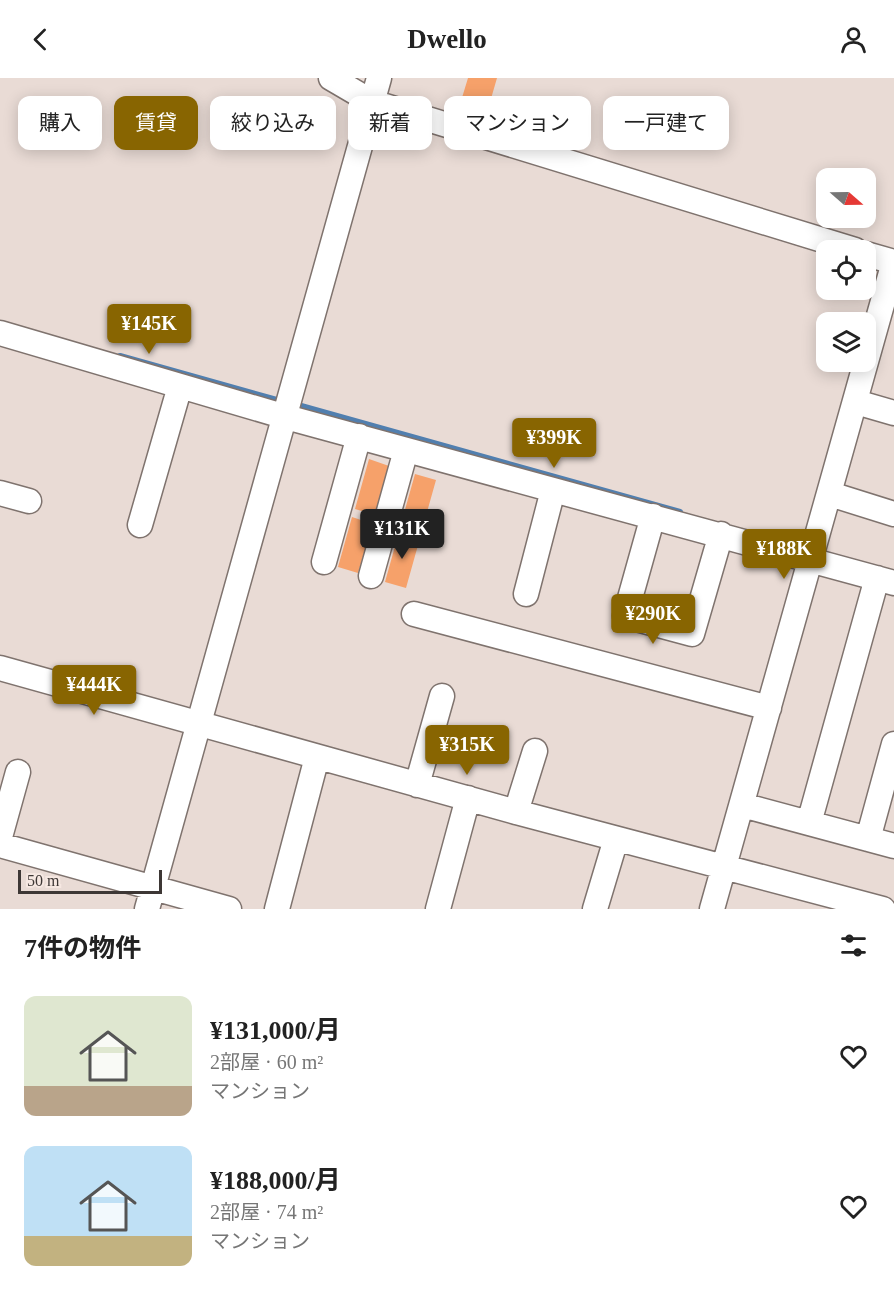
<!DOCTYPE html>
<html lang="ja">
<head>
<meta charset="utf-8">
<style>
  :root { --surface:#fff; --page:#f2f2f2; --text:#222; --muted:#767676; --accent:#886501 }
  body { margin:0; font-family:"Times New Roman","Noto Sans JP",serif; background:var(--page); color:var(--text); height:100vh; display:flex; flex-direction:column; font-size:22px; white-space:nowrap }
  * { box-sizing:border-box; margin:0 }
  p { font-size:20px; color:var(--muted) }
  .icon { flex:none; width:33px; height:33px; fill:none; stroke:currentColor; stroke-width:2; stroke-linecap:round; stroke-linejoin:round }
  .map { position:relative; height:831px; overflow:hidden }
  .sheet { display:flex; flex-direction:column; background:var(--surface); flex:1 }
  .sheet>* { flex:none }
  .guide { position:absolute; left:18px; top:18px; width:858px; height:54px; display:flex; gap:12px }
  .needle { width:39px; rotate:110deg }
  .controls { position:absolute; left:816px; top:90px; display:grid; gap:12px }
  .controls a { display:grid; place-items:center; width:60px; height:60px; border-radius:12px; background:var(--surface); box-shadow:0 3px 15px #0003; font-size:30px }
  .scale { position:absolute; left:18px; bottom:15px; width:144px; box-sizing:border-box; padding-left:6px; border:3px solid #3d3735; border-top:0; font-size:16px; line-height:21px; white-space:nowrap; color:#3d3735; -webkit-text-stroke:4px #f6e8e2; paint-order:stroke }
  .price { position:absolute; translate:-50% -51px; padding:0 14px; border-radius:6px; background:var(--accent); color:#fff; font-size:20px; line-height:39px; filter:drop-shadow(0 2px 3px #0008) }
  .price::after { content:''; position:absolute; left:50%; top:36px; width:18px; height:14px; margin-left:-9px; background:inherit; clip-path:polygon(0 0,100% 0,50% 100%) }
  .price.selected { background:#222; color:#fff }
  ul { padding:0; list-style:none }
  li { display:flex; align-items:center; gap:18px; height:150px; padding:0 24px }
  li span { display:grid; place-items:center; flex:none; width:168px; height:120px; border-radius:12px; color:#555 }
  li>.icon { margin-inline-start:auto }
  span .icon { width:72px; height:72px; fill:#fffc; stroke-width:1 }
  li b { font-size:26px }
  h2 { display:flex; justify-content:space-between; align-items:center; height:72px; padding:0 24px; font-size:26px }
  .tag { padding:0 21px; border-radius:12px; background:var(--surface); box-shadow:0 3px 15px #0003; font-size:21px; line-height:54px }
  .tag.selected { background:var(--accent); color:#fff }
  header { display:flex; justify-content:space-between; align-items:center; height:78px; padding:0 24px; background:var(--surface); font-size:27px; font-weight:800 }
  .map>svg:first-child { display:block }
</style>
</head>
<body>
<header><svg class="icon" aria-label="back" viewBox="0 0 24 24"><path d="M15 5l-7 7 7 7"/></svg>Dwello<svg class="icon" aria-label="person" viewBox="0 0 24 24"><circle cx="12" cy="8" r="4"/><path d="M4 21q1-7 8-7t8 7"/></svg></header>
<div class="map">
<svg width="894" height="831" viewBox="0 0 894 831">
  <rect width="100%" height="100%" fill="#e9dbd5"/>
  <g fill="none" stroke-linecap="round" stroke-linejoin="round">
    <path stroke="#517faf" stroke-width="6" d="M120 278 284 324
      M294 326 680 434"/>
  </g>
  <path fill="#f6a16a" d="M468 0H497L488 31 461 23Z
    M369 381 389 388 375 437 355 431Z
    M415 396 436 402 422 452 401 446Z
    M352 439 373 446 358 495 338 489Z
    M399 454 420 460 406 510 385 504Z"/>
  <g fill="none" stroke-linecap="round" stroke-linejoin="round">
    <defs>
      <path id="minor" d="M331 0 372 24 855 172
        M866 176 894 184
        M0 255 286 339 894 505
        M856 324 894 335
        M0 415 29 423
        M830 416 894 436
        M653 438 625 538 692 556 721 456
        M140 447 180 308
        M324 484 359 358
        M371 498 406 372
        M526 516 553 412
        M414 536 769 630
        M0 590 516 734 883 831
        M417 707 442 618
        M742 727 894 768
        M516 734 535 673
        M809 745 877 500
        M0 759 18 694
        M868 761 894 666
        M0 767 229 831
        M147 831 379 0
        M277 831 317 679
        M438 831 468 720
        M595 831 616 761
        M712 831 894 184"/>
    </defs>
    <use href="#minor" stroke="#7f736e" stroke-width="27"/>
    <use href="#minor" stroke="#fff" stroke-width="24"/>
  </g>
</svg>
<div class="controls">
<a><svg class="needle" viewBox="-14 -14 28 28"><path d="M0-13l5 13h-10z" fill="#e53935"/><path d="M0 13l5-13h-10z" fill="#767676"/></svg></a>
<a><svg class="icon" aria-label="locate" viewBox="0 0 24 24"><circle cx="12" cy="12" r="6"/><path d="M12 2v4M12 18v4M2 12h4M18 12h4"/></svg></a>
<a><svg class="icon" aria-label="layers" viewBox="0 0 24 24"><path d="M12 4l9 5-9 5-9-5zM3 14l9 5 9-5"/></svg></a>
</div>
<div class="scale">50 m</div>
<b class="price" style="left:149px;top:277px">¥145K</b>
<b class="price" style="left:554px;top:391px">¥399K</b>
<b class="price selected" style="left:402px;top:482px">¥131K</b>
<b class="price" style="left:784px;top:502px">¥188K</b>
<b class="price" style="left:653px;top:567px">¥290K</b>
<b class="price" style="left:94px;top:638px">¥444K</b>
<b class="price" style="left:467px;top:698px">¥315K</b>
<div class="guide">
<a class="tag">購入</a>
<a class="tag selected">賃貸</a>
<a class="tag">絞り込み</a>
<a class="tag">新着</a>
<a class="tag">マンション</a>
<a class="tag">一戸建て</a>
</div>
</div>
<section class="sheet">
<h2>7件の物件<svg class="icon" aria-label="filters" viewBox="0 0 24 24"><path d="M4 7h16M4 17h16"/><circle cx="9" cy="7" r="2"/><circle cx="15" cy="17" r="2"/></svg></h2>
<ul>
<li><span style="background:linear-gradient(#dfe7d0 75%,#b9a48a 0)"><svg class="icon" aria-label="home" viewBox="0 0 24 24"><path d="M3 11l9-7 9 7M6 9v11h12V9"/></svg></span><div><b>¥131,000/月</b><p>2部屋 · 60 m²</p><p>マンション</p></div><svg class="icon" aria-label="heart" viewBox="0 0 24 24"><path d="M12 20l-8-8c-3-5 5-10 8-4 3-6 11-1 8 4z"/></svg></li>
<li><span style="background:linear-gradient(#bfe0f5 75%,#c2b280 0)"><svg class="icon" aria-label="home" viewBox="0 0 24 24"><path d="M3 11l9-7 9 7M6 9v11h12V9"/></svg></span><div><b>¥188,000/月</b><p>2部屋 · 74 m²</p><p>マンション</p></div><svg class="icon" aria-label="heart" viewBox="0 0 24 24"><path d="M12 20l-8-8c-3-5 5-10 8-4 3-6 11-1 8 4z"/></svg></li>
</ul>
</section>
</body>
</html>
